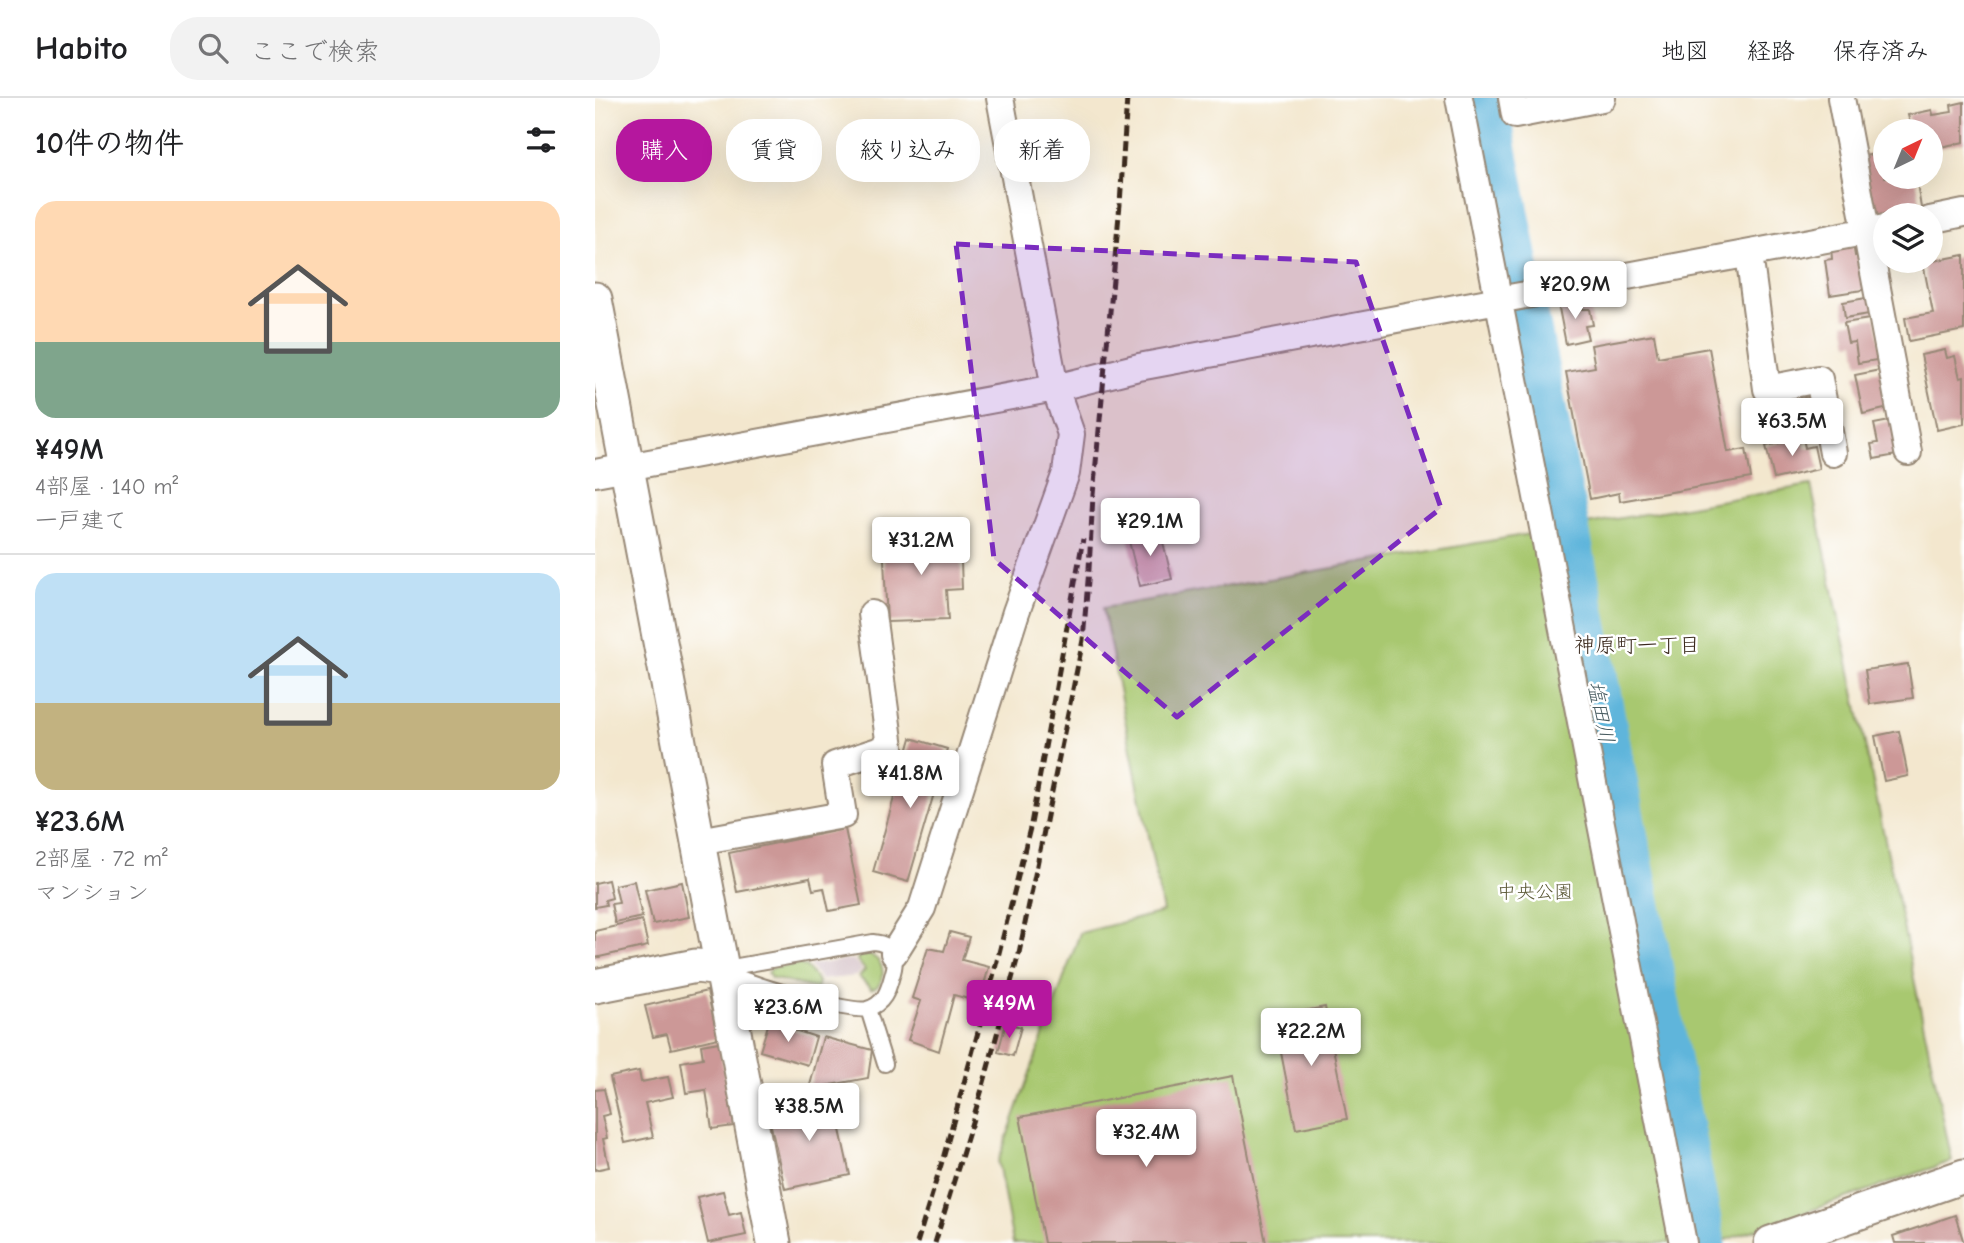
<!DOCTYPE html>
<html lang="ja">
<head>
<meta charset="utf-8">
<style>
  :root { --surface:#fff; --page:#f2f2f2; --text:#202124; --muted:#757577; --line:#e0e0e0; --accent:#b5179e }
  body { margin:0; font-family:"Comic Neue","Klee One",sans-serif; background:var(--page); color:var(--text); height:100vh; display:flex; flex-direction:column; font-size:26px; white-space:nowrap }
  * { box-sizing:border-box; margin:0 }
  p { font-size:23px; color:var(--muted) }
  .icon { flex:none; width:38px; height:38px; fill:none; stroke:currentColor; stroke-width:2; stroke-linecap:round; stroke-linejoin:round }
  .map { position:relative; flex:1; overflow:hidden }
  .panel { display:flex; flex-direction:column; background:var(--surface); width:595px }
  .panel>* { flex:none }
  .banner { position:absolute; left:21px; top:21px; width:665px; height:63px; display:flex; gap:14px }
  .needle { width:46px; rotate:43deg }
  .tools { position:absolute; left:1278px; top:21px; display:grid; gap:14px }
  .tools a { display:grid; place-items:center; width:70px; height:70px; border-radius:50%; background:var(--surface); box-shadow:0 7px 28px #0002; font-size:35px }
  .price { position:absolute; translate:-50% -60px; padding:0 16px; border-radius:7px; background:#fff; color:#222; font-size:23px; line-height:46px; filter:drop-shadow(0 2px 4px #0008) }
  .price::after { content:''; position:absolute; left:50%; top:42px; width:21px; height:16px; margin-left:-10px; background:inherit; clip-path:polygon(0 0,100% 0,50% 100%) }
  .price.on { background:var(--accent); color:#fff }
  ul { padding:0; list-style:none }
  li { display:grid; align-content:center; gap:14px; height:371px; padding:0 35px }
  li+li { border-top:2px solid var(--line) }
  li span { display:grid; place-items:center; height:217px; border-radius:21px; color:#555 }
  li>.icon { margin-inline-start:auto }
  span .icon { width:126px; height:126px; fill:#fffc; stroke-width:1 }
  li b { font-size:30px }
  h2 { display:flex; justify-content:space-between; align-items:center; height:84px; padding:0 35px; font-size:30px }
  .chip { padding:0 24px; border-radius:28px; background:var(--surface); box-shadow:0 7px 28px #0002; font-size:24px; line-height:63px }
  .chip.on { background:var(--accent); color:#fff }
  header { display:flex; align-items:center; gap:42px; box-sizing:border-box; height:98px; padding:0 35px; background:var(--surface); border-bottom:2px solid var(--line) }
  header strong { font-size:33px }
  nav { display:flex; gap:38px; margin-inline-start:auto; font-size:24px }
  .search { width:490px; height:63px; background:var(--page); display:flex; align-items:center; gap:18px; box-sizing:border-box; padding:0 24px; border-radius:28px; color:var(--muted); font-size:26px }
  main { display:flex; flex:1; min-height:0 }
  .map>svg:first-child { display:block }
</style>
</head>
<body>
<header>
<strong>Habito</strong>
<div class="search"><svg class="icon" aria-label="search" viewBox="0 0 24 24"><circle cx="10" cy="10" r="6"/><path d="M15 15l6 6"/></svg>ここで検索</div>
<nav><a>地図</a><a>経路</a><a>保存済み</a></nav>
</header>
<main>
<section class="panel">
<h2>10件の物件<svg class="icon" aria-label="filters" viewBox="0 0 24 24"><path d="M4 7h16M4 17h16"/><circle cx="9" cy="7" r="2"/><circle cx="15" cy="17" r="2"/></svg></h2>
<ul>
<li><span style="background:linear-gradient(#ffd9b3 65%,#7fa58c 0)"><svg class="icon" aria-label="home" viewBox="0 0 24 24"><path d="M3 11l9-7 9 7M6 9v11h12V9"/></svg></span><div><b>¥49M</b><p>4部屋 · 140 m²</p><p>一戸建て</p></div></li>
<li><span style="background:linear-gradient(#bfe0f5 60%,#c2b280 0)"><svg class="icon" aria-label="home" viewBox="0 0 24 24"><path d="M3 11l9-7 9 7M6 9v11h12V9"/></svg></span><div><b>¥23.6M</b><p>2部屋 · 72 m²</p><p>マンション</p></div></li>
</ul>
</section>
<div class="map">
<svg width="1369" height="1145" viewBox="0 0 1369 1145">
  <rect width="100%" height="100%" fill="#fff"/>
  <filter id="ink" filterUnits="userSpaceOnUse"><feTurbulence type="fractalNoise" baseFrequency=".0143" numOctaves="2"/><feDisplacementMap in="SourceGraphic" scale="14" xChannelSelector="R" yChannelSelector="G"/><feConvolveMatrix kernelMatrix="1 2 1 2 8 2 1 2 1" color-interpolation-filters="sRGB"/></filter>
  <filter id="wash" filterUnits="userSpaceOnUse"><feTurbulence type="fractalNoise" baseFrequency=".00686" numOctaves="4" result="noise"/><feDisplacementMap in="SourceGraphic" scale="28" xChannelSelector="R" yChannelSelector="G"/><feGaussianBlur stdDeviation="1.57" result="paint"/><feColorMatrix in="noise" values="0 0 0 0 0 0 0 0 0 0 0 0 0 0 0 0 0 1.4 0 .05"/><feComposite in="paint" operator="in"/></filter>
  <g filter="url(#wash)">
    <rect width="100%" height="100%" fill="#f3e7ce"/>
    <path fill="#d2bec3" d="M258 861 267 872 261 878 226 882 214 867Z"/>
    <path fill="#a8c870" stroke="#727947" stroke-width="2" d="M1216 387 1357 1063 1122 1145H418L403 1064 485 835 568 814 508 510Z
      M267 856C282 856 290 867 287 882L282 889 276 891 264 879 270 872 262 862 263 858Z
      M204 866 211 869 223 883 222 890H218L176 880 173 875 177 870Z"/>
    <g fill="none" stroke-linecap="round" stroke-linejoin="round">
      <path stroke="#5eb5db" stroke-width="47" d="M889 0 1107 1145"/>
    </g>
    <g id="blocks">
      <path fill="#cc9897" d="M1369 4V44L1341 50 1342 55 1335 57V33H1317L1313 17 1337 12 1338 17 1357 14 1356 7Z
        M1290 54V79H1321L1327 116 1290 117V122L1276 125 1264 59Z
        M1258 146 1260 158 1270 156 1274 191 1235 197 1230 162 1237 161 1236 149Z
        M1369 157V232L1314 243 1310 220 1338 215 1328 165Z
        M1277 199 1280 215 1250 220 1248 204Z
        M986 201 988 211H995L998 227 990 228 993 241 971 246 963 205Z
        M1281 220 1288 261 1263 265 1260 244 1253 245 1249 225Z
        M1059 236 1063 259 1114 250 1133 354 1151 351 1156 380 1025 403 1024 395 995 401 971 274 1000 269 996 247Z
        M1350 252 1352 260 1360 258 1365 280 1369 279V326L1342 332 1326 257Z
        M1290 271 1298 309 1268 316 1260 277Z
        M1188 298 1192 319 1185 320 1187 333 1174 336 1167 303Z
        M1219 298 1225 326 1196 333 1194 323 1199 321 1195 303Z
        M1300 322 1307 356 1279 361 1276 346 1283 345 1279 326Z
        M1208 340 1210 350 1219 348 1224 371 1179 381 1171 348Z
        M565 432 577 481 545 488 533 439Z
        M365 437 367 491 351 492 353 522 292 524 288 441Z
        M1313 566 1318 600 1275 606 1270 572Z
        M1304 633 1313 678 1289 683 1280 638Z
        M316 640 352 651 313 784 278 774Z
        M250 731 266 807 234 813 229 790 218 792 215 780 142 794 134 755Z
        M13 782 17 800 10 802 11 807 0 809V785Z
        M39 783 47 819 20 825 16 806 24 805 20 787Z
        M87 784 94 819 58 826 50 792Z
        M47 822 53 848 0 860V833Z
        M355 834 374 839 367 862 394 869 384 904 359 897 344 953 313 942 326 903 317 900 333 850 349 853Z
        M112 893 123 940 76 951 72 936 58 939 50 908Z
        M730 909 752 1021 701 1031 679 919Z
        M174 924 221 939 213 967 165 953Z
        M411 925 426 929 418 958 403 954Z
        M228 939 277 952 273 980 214 991Z
        M124 944 139 1028 117 1031 111 992 91 995 86 964 108 960 106 947Z
        M44 973 46 984 73 979 78 999 50 1005 58 1039 30 1045 15 979Z
        M638 978 671 1145H449L425 1019Z
        M9 991 15 1016 7 1018 12 1040 8 1041 14 1069 0 1072V992Z
        M238 1000 255 1077 190 1091 173 1014Z
        M128 1093 134 1117 146 1114 151 1137 113 1145 102 1099Z
        M1360 1117 1369 1145H1300L1298 1138Z"/>
    </g>
  </g>
  <g filter="url(#ink)">
    <use href="#blocks" fill-opacity="0" stroke="#978876" stroke-width="2"/>
    <g fill="none" stroke-linecap="round" stroke-linejoin="round">
      <defs>
        <path id="service" d="M278 844C300 846 303 860 297 878 293 893 289 906 272 911 257 915 175 891 156 884 146 881 136 875 126 871Z
          M273 911 290 966"/>
        <path id="minor" d="M864 0 1088 1145
          M917 0 920 17 1007 0
          M1246 0 1313 354
          M1335 122 1369 115
          M1154 156 1172 291 1224 281 1238 355
          M0 375 460 290 544 269 1290 130
          M104 743 248 717 240 667 295 649 277 516
          M299 855 327 810 421 514 471 375 476 336 460 290 405 0"/>
        <path id="tertiary" d="M0 201 179 1145
          M0 888 101 868 126 871
          M1176 1145 1369 1078"/>
      </defs>
      <use href="#service" stroke="#978876" stroke-width="18"/>
      <use href="#minor" stroke="#978876" stroke-width="30"/>
      <use href="#tertiary" stroke="#978876" stroke-width="37"/>
      <use href="#service" stroke="#fff" stroke-width="14"/>
      <use href="#minor" stroke="#fff" stroke-width="26"/>
      <use href="#tertiary" stroke="#fff" stroke-width="33"/>
      <path stroke="#3b2a1e" stroke-width="5" stroke-dasharray="10 5" stroke-linecap="butt" d="M322 1145 349 1057 396 887 436 726 488 441
        M340 1145 388 988 424 855 488 542 494 471 498 397 525 106 532 0"/>
    </g>
  </g>
  <path fill="#7b2cbf" fill-opacity="0.2" stroke="#7b2cbf" stroke-width="5" stroke-dasharray="14 9" stroke-linejoin="round" d="M361 146 761 164 846 410 582 619 399 461Z"/>
  <g text-anchor="middle" stroke-width="5" stroke-linejoin="round" paint-order="stroke">
    <g font-size="19" fill="#5c5937" stroke="#fff">
      <text x="940" y="800">中央公園</text>
    </g>
    <g font-size="21" fill="#3b2a1e" stroke="#fff">
      <text x="1042" y="554">神原町一丁目</text>
    </g>
    <g font-size="21" font-style="italic" fill="#475b60" stroke="#fff">
      <text transform="translate(1006 614) rotate(79)" y="7">塩田川</text>
    </g>
  </g>
</svg>
<div class="tools">
<a><svg class="needle" viewBox="-14 -14 28 28"><path d="M0-13l5 13h-10z" fill="#e53935"/><path d="M0 13l5-13h-10z" fill="#757577"/></svg></a>
<a><svg class="icon" aria-label="layers" viewBox="0 0 24 24"><path d="M12 4l9 5-9 5-9-5zM3 14l9 5 9-5"/></svg></a>
</div>
<b class="price" style="left:980px;top:223px">¥20.9M</b>
<b class="price" style="left:1197px;top:360px">¥63.5M</b>
<b class="price" style="left:555px;top:460px">¥29.1M</b>
<b class="price" style="left:326px;top:479px">¥31.2M</b>
<b class="price" style="left:315px;top:712px">¥41.8M</b>
<b class="price on" style="left:414px;top:942px">¥49M</b>
<b class="price" style="left:193px;top:946px">¥23.6M</b>
<b class="price" style="left:716px;top:970px">¥22.2M</b>
<b class="price" style="left:214px;top:1045px">¥38.5M</b>
<b class="price" style="left:551px;top:1071px">¥32.4M</b>
<div class="banner">
<a class="chip on">購入</a>
<a class="chip">賃貸</a>
<a class="chip">絞り込み</a>
<a class="chip">新着</a>
</div>
</div>
</main>
</body>
</html>
